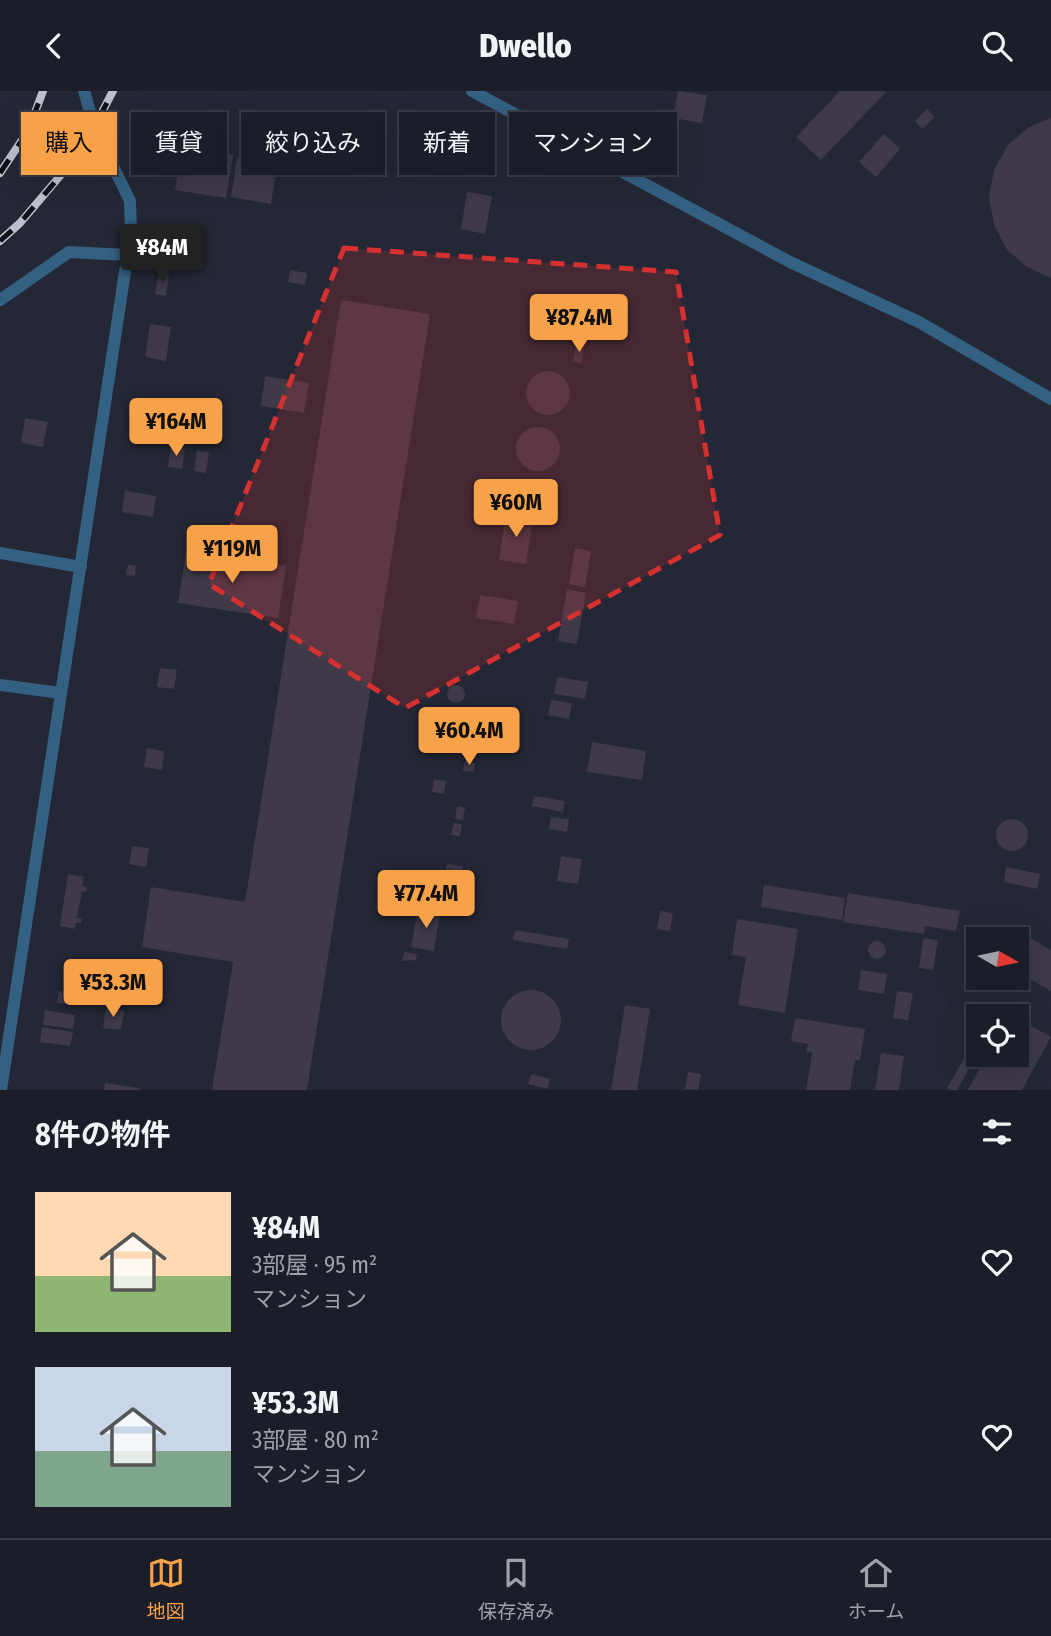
<!DOCTYPE html>
<html lang="ja">
<head>
<meta charset="utf-8">
<style>
  :root { --surface:#1b1d28; --page:#282a34; --text:#f1f3f6; --muted:#a0a2a8; --line:#393b45; --accent:#f7a149 }
  body { margin:0; font-family:"Fira Sans Condensed","Noto Sans JP",sans-serif; background:var(--page); color:var(--text); height:100vh; display:flex; flex-direction:column; font-size:26px; white-space:nowrap }
  * { box-sizing:border-box; margin:0 }
  p { font-size:23px; color:var(--muted) }
  .icon { flex:none; width:38px; height:38px; fill:none; stroke:currentColor; stroke-width:2; stroke-linecap:round; stroke-linejoin:round }
  .map { position:relative; height:999px; overflow:hidden }
  .drawer { display:flex; flex-direction:column; background:var(--surface); flex:1 }
  .drawer>* { flex:none }
  .banner { position:absolute; left:21px; top:21px; width:700px; height:63px; display:flex; gap:14px }
  .needle { width:46px; rotate:99deg }
  .fabs { position:absolute; left:966px; top:836px; display:grid; gap:14px }
  .fabs a { display:grid; place-items:center; width:63px; height:63px; border-radius:0px; background:var(--surface); box-shadow:0 7px 28px #0002,0 0 0 2px var(--line); font-size:35px }
  .price { position:absolute; translate:-50% -60px; padding:0 16px; border-radius:7px; background:var(--accent); color:#111; font-size:23px; line-height:46px; filter:drop-shadow(0 2px 4px #0008) }
  .price::after { content:''; position:absolute; left:50%; top:42px; width:21px; height:16px; margin-left:-10px; background:inherit; clip-path:polygon(0 0,100% 0,50% 100%) }
  .price.current { background:#222; color:#fff }
  ul { padding:0; list-style:none }
  li { display:flex; align-items:center; gap:21px; height:175px; padding:0 35px }
  li span { display:grid; place-items:center; flex:none; width:196px; height:140px; border-radius:0px; color:#555 }
  li>.icon { margin-inline-start:auto }
  span .icon { width:84px; height:84px; fill:#fffc; stroke-width:1 }
  li b { font-size:30px }
  h2 { display:flex; justify-content:space-between; align-items:center; height:84px; padding:0 35px; font-size:30px }
  .tag { padding:0 24px; border-radius:0px; background:var(--surface); box-shadow:0 7px 28px #0002,0 0 0 2px var(--line); font-size:24px; line-height:63px }
  .tag.current { background:var(--accent); color:#111 }
  header { display:flex; justify-content:space-between; align-items:center; height:91px; padding:0 35px; background:var(--surface); font-size:32px; font-weight:800 }
  .tabs { display:flex; justify-content:space-around; align-items:center; height:98px; border-top:2px solid var(--line); background:var(--surface); font-size:19px; color:var(--muted) }
  .tabs a { display:grid; justify-items:center; gap:4px }
  .tabs .current { color:var(--accent) }
  .map>svg:first-child { display:block }
</style>
</head>
<body>
<header><svg class="icon" aria-label="back" viewBox="0 0 24 24"><path d="M15 5l-7 7 7 7"/></svg>Dwello<svg class="icon" aria-label="search" viewBox="0 0 24 24"><circle cx="10" cy="10" r="6"/><path d="M15 15l6 6"/></svg></header>
<div class="map">
<svg width="1051" height="999" viewBox="0 0 1051 999">
  <rect width="100%" height="100%" fill="#242735"/>
  <path fill="#3f3948" d="M678 0 707 4 702 32 673 27Z
    M840 0H887L821 69 796 46Z
    M927 18 935 26 922 38 915 30Z
    M1051 27V187L1027 176 1007 159 994 134 989 106 994 79 1008 54 1029 36Z
    M884 43 900 58 876 86 859 71Z
    M182 56 233 64 226 107 175 99Z
    M237 67 277 73 271 113 231 106Z
    M467 101 492 105 485 143 461 138Z
    M290 179 307 182 305 194 288 191Z
    M159 181 169 183 166 205 155 203Z
    M341 209 430 223 307 999H212L233 871 142 856 151 796 245 811Z
    M150 233 171 236 166 270 145 266Z
    M576 254 584 256 582 272 573 270Z
    M526 302a22 22 0 1 1 44 0a22 22 0 1 1-44 0Z
    M265 285 309 292 304 322 261 315Z
    M166 321 195 326 193 342 164 338Z
    M25 327 48 331 43 356 21 352Z
    M516 358a22 22 0 1 1 44 0a22 22 0 1 1-44 0Z
    M171 355 185 358 182 378 168 376Z
    M197 360 209 361 206 382 194 380Z
    M125 400 156 405 153 426 122 421Z
    M506 422 533 427 526 473 499 469Z
    M575 457 591 460 585 496 569 493Z
    M186 460 286 475 278 527 178 512Z
    M128 474 136 475 135 485 126 484Z
    M567 498 586 502 577 553 558 550Z
    M480 504 518 510 514 533 476 527Z
    M160 577 177 579 174 598 157 596Z
    M557 586 588 591 585 608 554 603Z
    M447 603a9 9 0 1 1 18 0a9 9 0 1 1-18 0Z
    M551 609 572 612 569 628 548 624Z
    M443 618 463 621 461 632 476 635 472 661 437 656Z
    M592 651 646 660 642 689 587 681Z
    M147 657 164 660 162 679 144 676Z
    M465 670 475 672 474 681 463 680Z
    M434 688 446 690 444 703 432 701Z
    M534 705 565 710 563 721 532 715Z
    M457 715 465 717 463 729 455 728Z
    M551 726 569 728 567 741 549 738Z
    M996 744a16 16 0 1 1 32 0a16 16 0 1 1-32 0Z
    M454 732 462 733 460 745 451 744Z
    M132 755 149 757 146 776 129 773Z
    M561 765 582 768 578 793 557 790Z
    M447 773 463 775 459 797 443 794Z
    M1006 776 1040 783 1037 798 1004 791Z
    M68 783 84 786 82 795 87 796 86 801 82 800 77 827 82 828 81 832H76L75 838 60 835Z
    M764 794 845 807 842 829 761 816Z
    M444 799 457 801 456 808 443 806Z
    M848 802 960 820 956 840 925 835 924 843 843 831Z
    M418 817 440 821 434 860 411 856Z
    M660 820 673 822 670 840 657 838Z
    M737 828 798 838 785 922 738 914 746 866 732 864Z
    M515 839 569 848 567 858 513 849Z
    M1027 845 1051 859V900L1017 881V864Z
    M923 847 938 849 933 879 919 877Z
    M868 859a9 9 0 1 1 18 0a9 9 0 1 1-18 0Z
    M404 861 417 863 416 869 402 870Z
    M861 879 887 883 884 903 858 899Z
    M501 929a30 30 0 1 1 60 0a30 30 0 1 1-60 0Z
    M59 900 73 902 71 914 57 912Z
    M897 900 913 902 908 929 893 927Z
    M625 914 650 918 637 999H611Z
    M106 917 124 920 121 939 103 937Z
    M45 919 75 924 73 938 43 934Z
    M795 927 865 938 860 969H855L850 999H806L812 962 806 961 808 953 791 950Z
    M1017 927 1051 946 1022 999H968L987 964H1017Z
    M42 936 73 941 70 955 40 951Z
    M881 962 904 965 899 999H875Z
    M966 964 974 969 957 999H950L947 997Z
    M688 981 701 983 698 999 685 998Z
    M531 983 550 988 548 998 528 993Z
    M105 992 140 997 139 999H104Z"/>
  <g fill="none" stroke-linecap="round" stroke-linejoin="round">
    <path stroke="#346082" stroke-width="12" d="M472 0 790 171 919 231 1051 308
      M0 209 69 161 127 164
      M0 462 81 476
      M0 594 61 602
      M1 999 131 141 130 110 95 38 84 0"/>
    <defs>
      <path id="rail" d="M0 82 28 40 43 0
        M0 150 20 132 83 58 113 0"/>
    </defs>
    <use href="#rail" stroke="#bec0cb" stroke-width="8"/>
    <use href="#rail" stroke="#0f1117" stroke-width="5" stroke-dasharray="16" stroke-linecap="butt"/>
  </g>
  <path fill="#d63131" fill-opacity="0.2" stroke="#d63131" stroke-width="5" stroke-dasharray="14 9" stroke-linejoin="round" d="M344 157 676 181 720 444 405 617 209 493Z"/>
</svg>
<div class="fabs">
<a><svg class="needle" viewBox="-14 -14 28 28"><path d="M0-13l5 13h-10z" fill="#e53935"/><path d="M0 13l5-13h-10z" fill="#a0a2a8"/></svg></a>
<a><svg class="icon" aria-label="locate" viewBox="0 0 24 24"><circle cx="12" cy="12" r="6"/><path d="M12 2v4M12 18v4M2 12h4M18 12h4"/></svg></a>
</div>
<b class="price current" style="left:162px;top:193px">¥84M</b>
<b class="price" style="left:579px;top:263px">¥87.4M</b>
<b class="price" style="left:176px;top:367px">¥164M</b>
<b class="price" style="left:516px;top:448px">¥60M</b>
<b class="price" style="left:232px;top:494px">¥119M</b>
<b class="price" style="left:469px;top:676px">¥60.4M</b>
<b class="price" style="left:426px;top:839px">¥77.4M</b>
<b class="price" style="left:113px;top:928px">¥53.3M</b>
<div class="banner">
<a class="tag current">購入</a>
<a class="tag">賃貸</a>
<a class="tag">絞り込み</a>
<a class="tag">新着</a>
<a class="tag">マンション</a>
</div>
</div>
<section class="drawer">
<h2>8件の物件<svg class="icon" aria-label="filters" viewBox="0 0 24 24"><path d="M4 7h16M4 17h16"/><circle cx="9" cy="7" r="2"/><circle cx="15" cy="17" r="2"/></svg></h2>
<ul>
<li><span style="background:linear-gradient(#ffd9b3 60%,#8fb573 0)"><svg class="icon" aria-label="home" viewBox="0 0 24 24"><path d="M3 11l9-7 9 7M6 9v11h12V9"/></svg></span><div><b>¥84M</b><p>3部屋 · 95 m²</p><p>マンション</p></div><svg class="icon" aria-label="heart" viewBox="0 0 24 24"><path d="M12 20l-8-8c-3-5 5-10 8-4 3-6 11-1 8 4z"/></svg></li>
<li><span style="background:linear-gradient(#c9d6e8 60%,#7fa58c 0)"><svg class="icon" aria-label="home" viewBox="0 0 24 24"><path d="M3 11l9-7 9 7M6 9v11h12V9"/></svg></span><div><b>¥53.3M</b><p>3部屋 · 80 m²</p><p>マンション</p></div><svg class="icon" aria-label="heart" viewBox="0 0 24 24"><path d="M12 20l-8-8c-3-5 5-10 8-4 3-6 11-1 8 4z"/></svg></li>
</ul>
</section>
<nav class="tabs">
<a class="current"><svg class="icon" aria-label="map" viewBox="0 0 24 24"><path d="M3 6l6-2 6 2 6-2v14l-6 2-6-2-6 2zM9 4v14M15 6v14"/></svg>地図</a>
<a><svg class="icon" aria-label="saved" viewBox="0 0 24 24"><path d="M7 4h10v16l-5-4-5 4z"/></svg>保存済み</a>
<a><svg class="icon" aria-label="home" viewBox="0 0 24 24"><path d="M3 11l9-7 9 7M6 9v11h12V9"/></svg>ホーム</a>
</nav>
</body>
</html>
